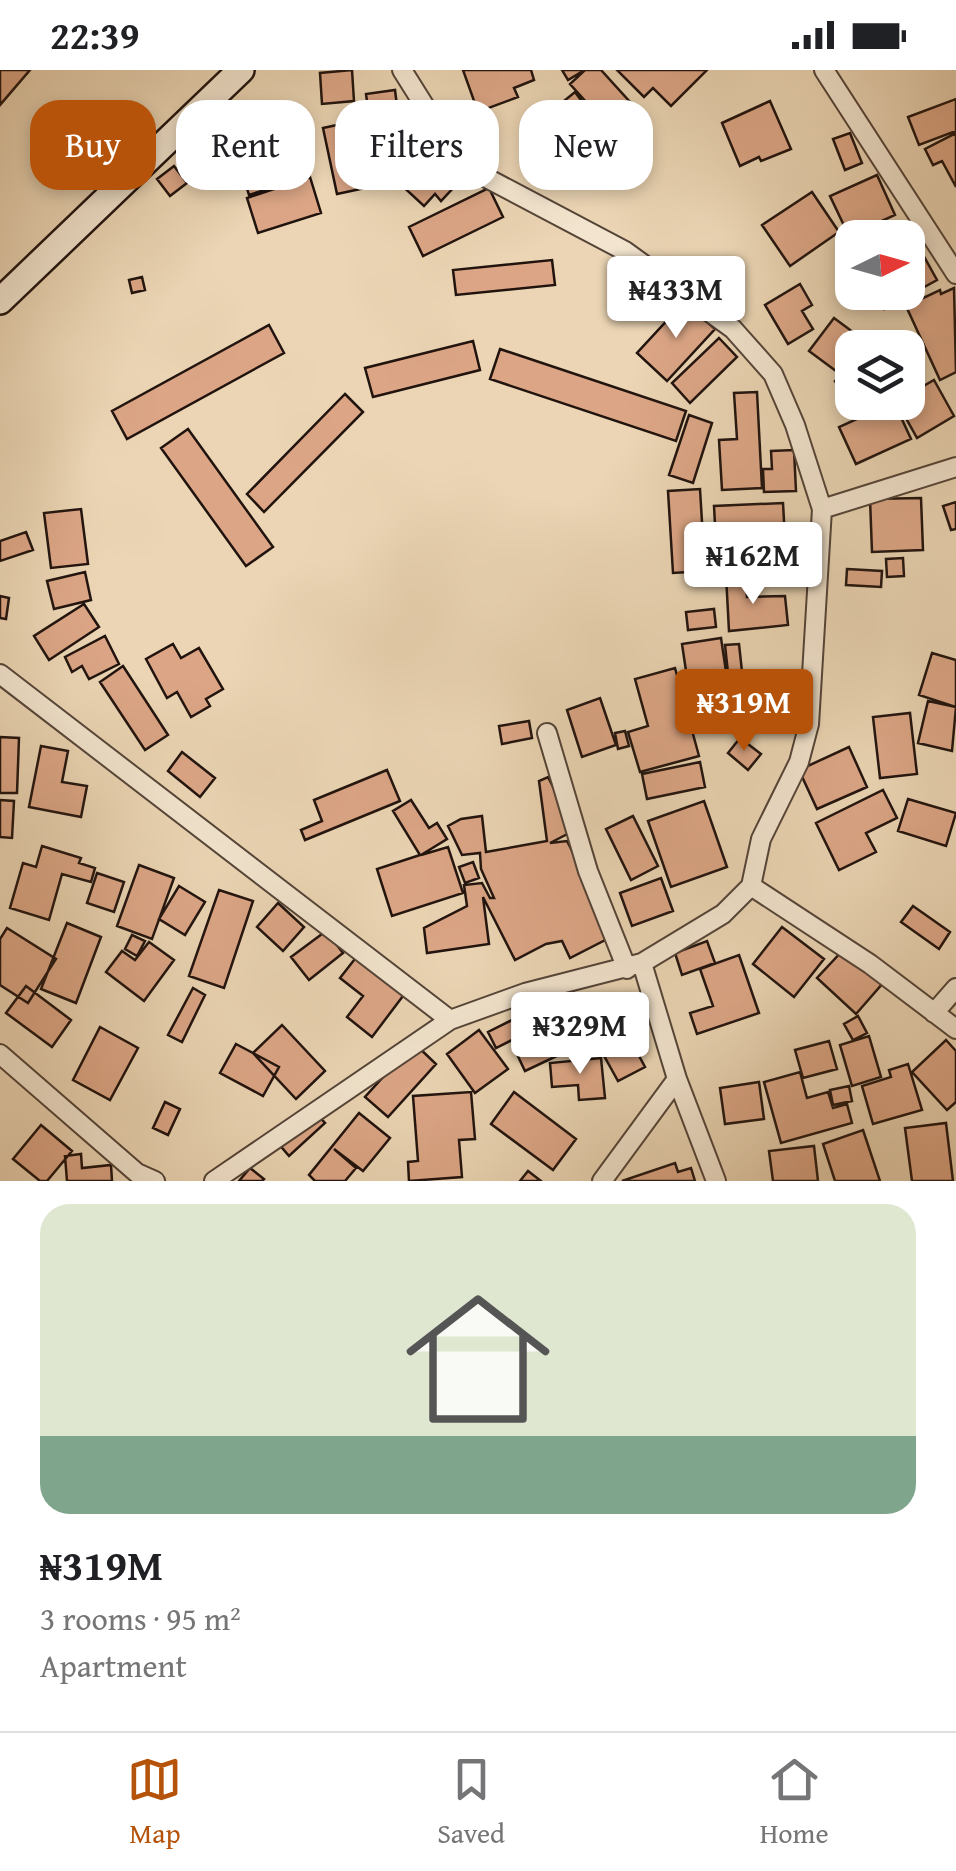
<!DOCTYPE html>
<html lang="en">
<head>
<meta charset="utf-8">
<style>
  :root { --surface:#fff; --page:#f2f2f2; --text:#202124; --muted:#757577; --line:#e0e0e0; --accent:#b45309 }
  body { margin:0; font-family:"Gentium Book Plus",serif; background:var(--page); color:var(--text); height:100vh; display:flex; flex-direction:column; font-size:38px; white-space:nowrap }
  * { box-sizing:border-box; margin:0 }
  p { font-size:32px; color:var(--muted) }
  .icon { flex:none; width:55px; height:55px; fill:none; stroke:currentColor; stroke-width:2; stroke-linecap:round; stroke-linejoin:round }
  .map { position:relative; height:1111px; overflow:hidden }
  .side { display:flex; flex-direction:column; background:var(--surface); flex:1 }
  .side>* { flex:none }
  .guide { position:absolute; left:30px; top:30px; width:898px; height:90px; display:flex; gap:20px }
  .needle { width:65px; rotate:85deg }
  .tools { position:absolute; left:835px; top:150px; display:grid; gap:20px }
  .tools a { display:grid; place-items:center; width:90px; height:90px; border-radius:20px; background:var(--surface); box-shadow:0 5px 15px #0003; font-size:50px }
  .price { position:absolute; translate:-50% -85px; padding:0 22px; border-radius:10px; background:#fff; color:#222; font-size:32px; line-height:65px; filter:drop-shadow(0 2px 5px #0008) }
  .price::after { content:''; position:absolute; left:50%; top:60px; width:30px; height:22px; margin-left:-15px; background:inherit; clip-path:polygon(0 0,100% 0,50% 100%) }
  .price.on { background:var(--accent); color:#fff }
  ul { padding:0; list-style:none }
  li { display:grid; align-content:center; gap:20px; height:530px; padding:0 40px }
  li span { display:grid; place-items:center; height:310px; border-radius:30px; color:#555 }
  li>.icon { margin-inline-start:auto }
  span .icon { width:180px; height:180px; fill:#fffc; stroke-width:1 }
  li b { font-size:42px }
  .tag { padding:0 35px; border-radius:30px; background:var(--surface); box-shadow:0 5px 15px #0003; font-size:35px; line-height:90px }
  .tag.on { background:var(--accent); color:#fff }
  .status { display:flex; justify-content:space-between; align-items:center; height:70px; padding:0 50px; background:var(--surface); direction:ltr }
  .status svg { height:28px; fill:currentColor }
  .dock { display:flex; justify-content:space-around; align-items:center; height:140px; border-top:2px solid var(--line); background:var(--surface); font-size:28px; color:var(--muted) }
  .dock a { display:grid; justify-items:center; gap:5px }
  .dock .on { color:var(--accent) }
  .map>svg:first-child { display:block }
</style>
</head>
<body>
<div class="status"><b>22:39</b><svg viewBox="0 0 49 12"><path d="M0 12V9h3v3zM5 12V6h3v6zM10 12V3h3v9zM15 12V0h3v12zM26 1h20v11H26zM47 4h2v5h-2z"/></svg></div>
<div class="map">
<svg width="956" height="1111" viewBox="0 0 956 1111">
  <rect width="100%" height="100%" fill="#ebd5b4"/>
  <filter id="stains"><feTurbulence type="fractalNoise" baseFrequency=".002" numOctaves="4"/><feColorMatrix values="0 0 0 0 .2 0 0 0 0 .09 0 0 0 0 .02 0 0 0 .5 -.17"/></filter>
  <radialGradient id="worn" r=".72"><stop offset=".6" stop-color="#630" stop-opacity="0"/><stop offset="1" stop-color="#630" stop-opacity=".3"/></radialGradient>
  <path fill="#dca686" stroke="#21130e" stroke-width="2.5" d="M0 0H30L0 35Z
    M352 0 354 31 322 34 320 3Z
    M463 0H531L534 10 514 18 518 27 478 42Z
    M562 0H583V1L568 10Z
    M585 0H601L630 32 606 54 570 14Z
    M617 0H707L671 36 653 18 644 27Z
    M395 20 397 36 368 39 366 24Z
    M575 22 621 85 600 101 573 62 555 75 546 64 557 56 542 62 536 47 553 40Z
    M956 29V61L919 75 908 47Z
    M770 31 791 79 761 91 759 87 740 96 722 53Z
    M374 47 379 72 370 74 379 115 337 124 323 58Z
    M850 63 862 93 845 100 833 69Z
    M956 63V117L942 91 933 95 925 79Z
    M435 72 467 103 441 131 435 124 424 136 398 112Z
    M174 96 187 113 170 126 157 109Z
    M268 97 274 117 249 125 243 106Z
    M877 105 895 145 849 166 830 126Z
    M310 107 321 143 258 163 247 128Z
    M489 118 503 147 423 186 409 157Z
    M812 122 839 162 790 196 762 155Z
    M911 163 937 210 884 239 875 222H908V168H903Z
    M552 190 555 215 456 225 453 200Z
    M142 207 145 220 132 223 129 210Z
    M800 214 812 235 802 241 813 259 788 274 765 235Z
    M954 218 956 302 940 310 906 236 940 220 941 224Z
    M685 231 715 259 667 311 637 283Z
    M834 248 865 271 860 278H852V288L840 304 809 281Z
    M269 255 284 283 127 369 112 341Z
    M719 268 737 287 690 333 672 313Z
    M473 271 480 300 373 327 365 298Z
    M500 279 686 341 676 371 490 309Z
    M852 300V332H857L851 336 835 311Z
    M934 310 954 346 917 368 897 332H908V325Z
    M757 322 762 418 722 420 719 370 737 369 734 323Z
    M345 324 363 342 264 442 247 424Z
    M894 332 911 369 856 394 839 357Z
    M689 345 712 353 693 413 669 405Z
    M188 359 273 477 246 496 161 378Z
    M794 380 796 421 764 422 763 399H772L771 381Z
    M700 419 705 501 673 503 668 421Z
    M921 428 923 480 872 482 870 429Z
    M956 432V459L951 460 943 436Z
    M783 433 786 486 749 488 748 471 716 473 714 436Z
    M81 439 88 494 51 498 44 443Z
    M26 462 33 480 0 491V471Z
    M903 488 904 506 887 507 886 489Z
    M847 499 882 501 881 517 846 515Z
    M85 502 91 530 54 539 47 511Z
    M745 503 747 527 785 526 788 555 729 561 726 505Z
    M0 526 9 528 6 549 0 548Z
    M84 534 99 557 49 590 34 566Z
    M714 539 716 557 688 560 686 542Z
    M105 566 119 594 89 609 82 596 72 602 65 587Z
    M721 568 731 635 692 641 682 574Z
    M173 574 181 588 199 578 223 619 206 629 210 636 191 647 177 622 167 628 146 589Z
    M739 574 745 629 731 631 725 575Z
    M932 583 956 590V637L919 625Z
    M123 596 168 665 145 680 100 612Z
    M675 598 699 686 640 702 628 662 648 656 635 609Z
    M600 628 616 675 582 687 567 640Z
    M928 631 956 637 952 681 918 673Z
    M910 643 917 704 880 708 873 647Z
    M529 651 532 668 502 674 499 656Z
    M625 661 629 676 618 679 615 663Z
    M0 667 19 668 17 723H0Z
    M740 668 761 684 748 700 728 683Z
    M41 676 68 681 62 712 87 716 81 747 29 737Z
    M849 677 867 717 817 739 799 700Z
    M182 682 215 708 200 727 168 701Z
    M700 692 705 717 647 729 642 704Z
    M387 700 400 731 305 770 301 760 322 751 314 730Z
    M548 707 575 760 550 773 567 771 615 865 570 888 562 871 546 874 515 890 483 827 489 874 427 883 424 858 467 836 464 815 482 813 490 828H494L481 799 480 783 462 785 448 756 461 749 482 746 486 782 547 771 539 711Z
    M883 720 897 748 866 763 876 782 839 800 816 753Z
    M908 729 956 743 946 776 898 761Z
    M0 730 14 731 12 768 0 767Z
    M411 730 429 758 437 753 447 769 421 785 448 777 463 823 392 846 377 799 420 785 393 741Z
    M704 731 727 797 671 817 648 751Z
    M633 746 658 796 631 810 606 759Z
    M42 776 81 788 79 793 95 798 91 812 62 804 49 850 10 838 23 793 36 797Z
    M473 792 479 808 465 813 459 797Z
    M139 795 174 808 152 869 117 856Z
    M97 803 124 812 114 842 87 833Z
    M661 808 673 841 632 856 620 823Z
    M179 816 205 832 185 865 159 849Z
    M219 820 253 831 224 918 189 906Z
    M278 833 304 857 283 881 257 857Z
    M913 836 950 862 939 879 901 852Z
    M67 853 101 867 76 933 41 919Z
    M782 857 824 889 794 927 753 894Z
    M7 858 56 889 28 933 0 915V869Z
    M326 861 343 883 309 910 291 887Z
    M132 865 145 871 137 886 125 879Z
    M707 871 715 893 682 905 675 883Z
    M149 872 174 890 144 931 106 902 122 881 135 890Z
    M845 878 883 913 856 944 817 908Z
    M358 885 406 922 372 967 347 947 363 926 340 908Z
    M739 885 759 943 697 964 690 943 713 936 700 899Z
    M26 916 71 950 52 977 6 943Z
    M193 918 205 925 182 972 168 965Z
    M574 923 595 968 525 1001 515 980 543 967 531 943Z
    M530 941 538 957 496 978 488 962Z
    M858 946 867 963 853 970 844 954Z
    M282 955 325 1001 296 1029 253 983Z
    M100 957 138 978 110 1030 73 1010Z
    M624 958 645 997 618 1011 597 973Z
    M479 960 508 999 475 1023 447 984Z
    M869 966 881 1007 852 1016 840 975Z
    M946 970 956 981V1032L947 1040 912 1002Z
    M829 971 837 999 803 1008 795 980Z
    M414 973 436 994 388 1047 365 1027Z
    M236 974 279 997 263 1026 220 1003Z
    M601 988 605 1028 579 1030 578 1015 552 1017 550 993Z
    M908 994 922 1040 873 1054 862 1016 891 1007 889 1000Z
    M800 1002 807 1028 828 1022 833 1038 847 1034 852 1053 781 1073 764 1012Z
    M759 1012 764 1049 725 1054 720 1018Z
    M849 1016 852 1031 833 1035 830 1020Z
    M471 1022 475 1069 459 1070 462 1107 409 1111 408 1092 418 1091 413 1026Z
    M514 1022 576 1069 553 1100 491 1054Z
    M165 1032 180 1039 168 1065 153 1058Z
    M313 1040 325 1053 289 1086 278 1073Z
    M359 1043 390 1068 363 1101 334 1079 356 1098 345 1111H315L309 1105Z
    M946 1053 953 1111H912L905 1058Z
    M41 1055 72 1081 47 1111H40L13 1089Z
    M863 1060 880 1111H835L823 1074Z
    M814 1076 818 1111H773L769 1081Z
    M81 1084 82 1098 111 1095 112 1111H67L65 1086Z
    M675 1093 678 1102 691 1098 695 1111H622Z
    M250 1098 264 1109 262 1111H239Z
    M528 1101 541 1111H520Z"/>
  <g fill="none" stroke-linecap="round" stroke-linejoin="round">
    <defs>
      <path id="street" d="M402 0 439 59 481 105 625 181 733 259 773 304 795 355 822 439 809 654 799 692 761 769 751 816 723 844 642 893 677 1009 716 1111
        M824 0 956 204
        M822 439 956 397
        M0 604 450 950
        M547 663 588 801 627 899
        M751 816 870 894 956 959
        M934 943 956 918
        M0 984 137 1103 155 1111
        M214 1111 450 950 525 923 642 893
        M602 1111 677 1009"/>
      <path id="secondary" d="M0 231 241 0"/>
    </defs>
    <use href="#street" stroke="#544438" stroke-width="22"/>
    <use href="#secondary" stroke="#21130e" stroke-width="30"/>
    <use href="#street" stroke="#f2e4ce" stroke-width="18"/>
    <use href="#secondary" stroke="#f2e4ce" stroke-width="25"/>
  </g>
  <rect width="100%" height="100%" filter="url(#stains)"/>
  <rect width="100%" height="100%" fill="url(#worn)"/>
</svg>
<div class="tools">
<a><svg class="needle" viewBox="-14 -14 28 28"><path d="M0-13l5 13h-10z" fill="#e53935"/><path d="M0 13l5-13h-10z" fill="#757577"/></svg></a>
<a><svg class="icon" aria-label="layers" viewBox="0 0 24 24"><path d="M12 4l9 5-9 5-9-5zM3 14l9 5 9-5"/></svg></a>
</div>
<b class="price" style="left:676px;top:271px">₦433M</b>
<b class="price" style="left:753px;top:537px">₦162M</b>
<b class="price on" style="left:744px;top:684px">₦319M</b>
<b class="price" style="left:580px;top:1007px">₦329M</b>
<div class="guide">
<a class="tag on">Buy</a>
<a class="tag">Rent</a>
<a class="tag">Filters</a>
<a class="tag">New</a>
</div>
</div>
<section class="side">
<ul>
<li><span style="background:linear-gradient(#dfe7d0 75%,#7fa58c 0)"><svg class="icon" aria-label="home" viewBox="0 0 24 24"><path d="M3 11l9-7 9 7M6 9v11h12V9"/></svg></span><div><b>₦319M</b><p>3 rooms · 95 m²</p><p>Apartment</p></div></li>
</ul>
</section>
<nav class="dock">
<a class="on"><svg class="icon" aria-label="map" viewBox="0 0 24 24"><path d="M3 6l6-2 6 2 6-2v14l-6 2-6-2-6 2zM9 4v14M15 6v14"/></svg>Map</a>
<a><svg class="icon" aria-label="saved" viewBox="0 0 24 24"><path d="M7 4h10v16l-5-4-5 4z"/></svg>Saved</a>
<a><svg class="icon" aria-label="home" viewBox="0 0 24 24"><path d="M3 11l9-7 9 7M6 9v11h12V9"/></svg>Home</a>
</nav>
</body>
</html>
